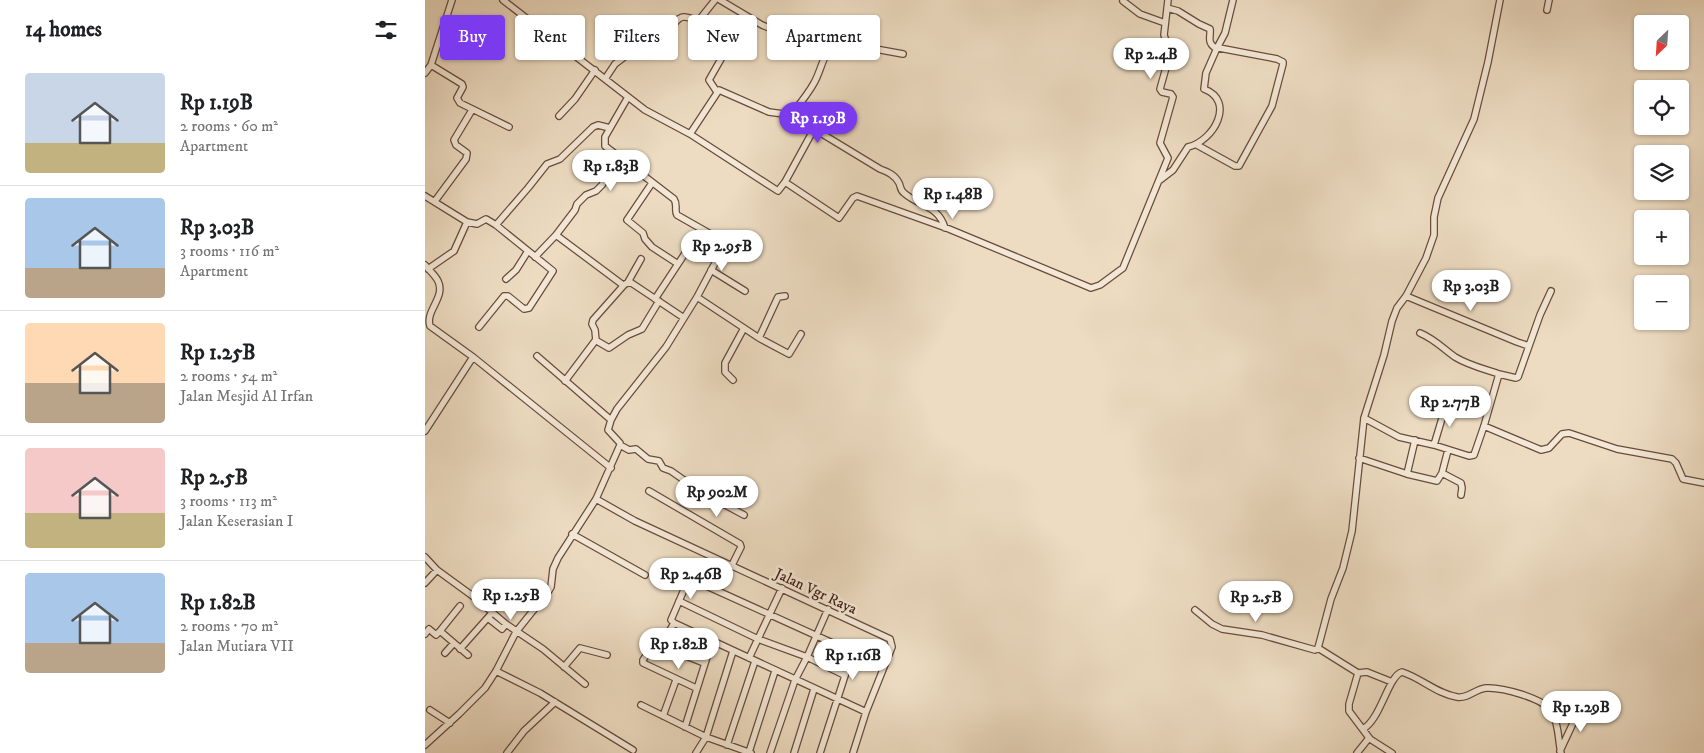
<!DOCTYPE html>
<html lang="en">
<head>
<meta charset="utf-8">
<style>
  :root { --surface:#fff; --page:#f6f6f6; --text:#202124; --muted:#757577; --line:#e0e0e0; --accent:#7c3aed }
  body { margin:0; font-family:"IM FELL DW Pica",serif; background:var(--page); color:var(--text); height:100vh; display:flex; flex-direction:column; font-size:19px; white-space:nowrap }
  * { box-sizing:border-box; margin:0 }
  p { font-size:16px; color:var(--muted) }
  .icon { flex:none; width:28px; height:28px; fill:none; stroke:currentColor; stroke-width:2; stroke-linecap:round; stroke-linejoin:round }
  .map { position:relative; flex:1; overflow:hidden }
  .drawer { display:flex; flex-direction:column; background:var(--surface); width:425px }
  .drawer>* { flex:none }
  .banner { position:absolute; left:15px; top:15px; width:475px; height:45px; display:flex; gap:10px }
  .needle { width:32px; rotate:205deg }
  .tools { position:absolute; left:1209px; top:15px; display:grid; gap:10px }
  .tools a { display:grid; place-items:center; width:55px; height:55px; border-radius:5px; background:var(--surface); box-shadow:0 1px 4px #0004; font-size:25px }
  .price { position:absolute; translate:-50% -42px; padding:0 11px; border-radius:18px; background:#fff; color:#222; font-size:16px; line-height:32px; filter:drop-shadow(0 1px 2px #0008) }
  .price::after { content:''; position:absolute; left:50%; top:30px; width:15px; height:11px; margin-left:-8px; background:inherit; clip-path:polygon(0 0,100% 0,50% 100%) }
  .price.active { background:var(--accent); color:#fff }
  ul { padding:0; list-style:none }
  li { display:flex; align-items:center; gap:15px; height:125px; padding:0 25px }
  li+li { border-top:1px solid var(--line) }
  li span { display:grid; place-items:center; flex:none; width:140px; height:100px; border-radius:5px; color:#555 }
  li>.icon { margin-inline-start:auto }
  span .icon { width:60px; height:60px; fill:#fffc; stroke-width:1 }
  li b { font-size:21px }
  h2 { display:flex; justify-content:space-between; align-items:center; height:60px; padding:0 25px; font-size:21px }
  .chip { padding:0 18px; border-radius:5px; background:var(--surface); box-shadow:0 1px 4px #0004; font-size:18px; line-height:45px }
  .chip.active { background:var(--accent); color:#fff }
  main { display:flex; flex:1; min-height:0 }
  .map>svg:first-child { display:block }
</style>
</head>
<body>
<main>
<section class="drawer">
<h2>14 homes<svg class="icon" aria-label="filters" viewBox="0 0 24 24"><path d="M4 7h16M4 17h16"/><circle cx="9" cy="7" r="2"/><circle cx="15" cy="17" r="2"/></svg></h2>
<ul>
<li><span style="background:linear-gradient(#c9d6e8 70%,#c2b280 0)"><svg class="icon" aria-label="home" viewBox="0 0 24 24"><path d="M3 11l9-7 9 7M6 9v11h12V9"/></svg></span><div><b>Rp 1.19B</b><p>2 rooms · 60 m²</p><p>Apartment</p></div></li>
<li><span style="background:linear-gradient(#a9c7e8 70%,#b9a48a 0)"><svg class="icon" aria-label="home" viewBox="0 0 24 24"><path d="M3 11l9-7 9 7M6 9v11h12V9"/></svg></span><div><b>Rp 3.03B</b><p>3 rooms · 116 m²</p><p>Apartment</p></div></li>
<li><span style="background:linear-gradient(#ffd9b3 60%,#b9a48a 0)"><svg class="icon" aria-label="home" viewBox="0 0 24 24"><path d="M3 11l9-7 9 7M6 9v11h12V9"/></svg></span><div><b>Rp 1.25B</b><p>2 rooms · 54 m²</p><p>Jalan Mesjid Al Irfan</p></div></li>
<li><span style="background:linear-gradient(#f6c9c9 65%,#c2b280 0)"><svg class="icon" aria-label="home" viewBox="0 0 24 24"><path d="M3 11l9-7 9 7M6 9v11h12V9"/></svg></span><div><b>Rp 2.5B</b><p>3 rooms · 113 m²</p><p>Jalan Keserasian I</p></div></li>
<li><span style="background:linear-gradient(#a9c7e8 70%,#b9a48a 0)"><svg class="icon" aria-label="home" viewBox="0 0 24 24"><path d="M3 11l9-7 9 7M6 9v11h12V9"/></svg></span><div><b>Rp 1.82B</b><p>2 rooms · 70 m²</p><p>Jalan Mutiara VII</p></div></li>
</ul>
</section>
<div class="map">
<svg width="1279" height="753" viewBox="0 0 1279 753">
  <rect width="100%" height="100%" fill="#eddcc2"/>
  <filter id="stains"><feTurbulence type="fractalNoise" baseFrequency=".004" numOctaves="4"/><feColorMatrix values="0 0 0 0 .2 0 0 0 0 .09 0 0 0 0 .02 0 0 0 .5 -.17"/></filter>
  <radialGradient id="worn" r=".72"><stop offset=".6" stop-color="#630" stop-opacity="0"/><stop offset="1" stop-color="#630" stop-opacity=".3"/></radialGradient>
  <g fill="none" stroke-linecap="round" stroke-linejoin="round">
    <defs>
      <path id="minor" d="M78 0 220 110 265 134 353 191 360 182 414 218 428 198 432 196 524 229 666 288 675 285 698 268 743 158 735 143 748 97 746 94 737 92 735 89 744 57 743 47 739 35 743 0
        M295 0 337 25 381 43 403 50
        M698 1 715 14 740 23
        M742 8 753 11 774 24 785 29C786 35 782 42 789 47L852 59 858 62V64L847 106 814 166H810L772 145
        M1122 10 1124 0
        M268 20V30L270 33 298 52 296 59 284 80 292 92
        M237 42C242 35 250 18 258 17 264 16 269 21 274 20L290 0
        M6 65 37 84 38 87 32 98 35 103 84 127
        M0 73 6 65 27 0
        M180 79 190 64 207 51 213 39 218 35H222L248 45
        M366 115C374 105 383 94 389 83 397 69 398 51 412 42L478 54
        M134 116 150 99 170 70
        M265 134 294 90 344 112 366 115 455 169C463 172 470 175 474 183 476 187 475 190 479 193 495 207 513 205 520 228
        M735 180 748 170 763 147C789 141 811 101 779 89L781 73 792 48 800 33 808 0
        M360 182 389 129
        M227 183 202 220 218 233 220 239 227 247 253 264
        M0 196 42 222 52 224 61 219 71 225 103 188 122 164 135 159 168 127 173 125 185 128
        M10 201 41 159 42 153 31 145 29 140 47 110
        M131 235 198 285 205 282 259 318
        M110 257 131 235 150 210 152 204 161 195 171 191 177 185 193 156
        M0 265C4 270 10 275 13 281 21 297 0 311 5 326L48 357 0 431
        M3 269 29 251 42 222
        M286 270 320 291
        M81 279 91 270 103 251
        M203 282 216 259
        M981 296 1092 342 1104 346
        M272 297 334 338 353 297 360 296
        M230 299 276 229
        M54 327 79 296H83L99 309 104 308 128 271 71 225
        M995 333C1011 340 1017 348 1030 357 1043 365 1059 369 1074 374
        M334 338 364 354 376 334
        M171 341 170 330 167 324 168 320 199 285
        M112 356 186 420
        M48 357 186 468
        M308 380 300 372V363L319 328
        M140 381 170 341H172L184 348 203 335 217 329 234 301
        M939 418 974 437 1009 445 1044 456 1049 455 1059 426 1074 374 1091 378 1093 377 1115 315 1126 291
        M1059 426 1116 450 1124 448 1137 434 1144 433 1192 449 1247 459 1251 463 1258 479 1279 483
        M195 445 204 450 211 449 223 459 234 461 238 468 246 471 276 492 319 515
        M1009 445 1021 405
        M1023 450 1017 473 1036 483 1037 488 1036 495
        M934 458 982 474 990 440
        M982 474 1012 481 1017 473
        M224 491 315 544 316 547 307 565
        M171 499 210 521 465 639 467 647 441 712 428 753
        M147 534 220 575
        M0 557 12 570 49 597 81 624 118 649 160 684
        M0 583 12 570
        M254 601 333 639 382 657 419 675
        M770 610 787 624 797 629 837 635 890 650 893 648
        M63 618 77 629 81 624
        M249 623 246 620 264 578 423 650 426 657 395 753
        M249 623 441 712
        M249 623 236 646 279 663
        M0 634 4 629 11 635 15 631
        M29 643 15 631 35 606
        M236 646 229 644 218 660V663L271 688
        M35 649 67 613
        M20 653 29 643 43 655
        M324 658 357 588
        M139 667 155 648 182 655
        M71 671 115 693 208 750
        M933 673 942 672 967 682
        M216 705 281 737 326 753
        M5 710 25 723
        M238 716 251 680
        M260 727 287 641
        M938 729C956 719 963 676 977 672 996 678 1012 694 1032 697 1043 699 1050 689 1061 688 1076 687 1119 698 1127 712 1134 724 1133 740 1136 753
        M0 745 34 714 60 688 71 671 91 632 123 592 126 587 128 569 133 558 171 499 195 445V443L183 430 186 420 192 409 241 347 272 297 298 248 296 240 252 215C249 210 253 205 249 199L180 146V137L203 97
        M302 745 330 661
        M1135 751 1156 706
        M324 752 350 671
        M82 753 99 731 130 702
        M271 753 281 737 308 651
        M345 753 370 680 382 657 403 609
        M369 753 389 689
        M932 753 944 738
        M967 753 945 739 924 711V704L933 673 893 648 906 599 918 568 927 531 939 418 959 355 967 321 972 308 981 296 1001 258 1009 235V217L1013 198 1049 119 1063 62 1075 0"/>
    </defs>
    <use href="#minor" stroke="#6a4c3a" stroke-width="8"/>
    <use href="#minor" stroke="#f3e8d7" stroke-width="5.5"/>
  </g>
  <g text-anchor="middle" stroke-width="5" stroke-linejoin="round" paint-order="stroke">
    <g font-size="15" fill="#3f1c0d" stroke="#f3e8d7">
      <text transform="translate(391 591) rotate(25)" y="5">Jalan Vgr Raya</text>
    </g>
  </g>
  <rect width="100%" height="100%" filter="url(#stains)"/>
  <rect width="100%" height="100%" fill="url(#worn)"/>
</svg>
<div class="tools">
<a><svg class="needle" viewBox="-14 -14 28 28"><path d="M0-13l5 13h-10z" fill="#e53935"/><path d="M0 13l5-13h-10z" fill="#757577"/></svg></a>
<a><svg class="icon" aria-label="locate" viewBox="0 0 24 24"><circle cx="12" cy="12" r="6"/><path d="M12 2v4M12 18v4M2 12h4M18 12h4"/></svg></a>
<a><svg class="icon" aria-label="layers" viewBox="0 0 24 24"><path d="M12 4l9 5-9 5-9-5zM3 14l9 5 9-5"/></svg></a>
<a>+</a>
<a>−</a>
</div>
<b class="price" style="left:726px;top:80px">Rp 2.4B</b>
<b class="price active" style="left:393px;top:144px">Rp 1.19B</b>
<b class="price" style="left:186px;top:192px">Rp 1.83B</b>
<b class="price" style="left:528px;top:220px">Rp 1.48B</b>
<b class="price" style="left:297px;top:272px">Rp 2.95B</b>
<b class="price" style="left:1046px;top:312px">Rp 3.03B</b>
<b class="price" style="left:1025px;top:428px">Rp 2.77B</b>
<b class="price" style="left:292px;top:518px">Rp 902M</b>
<b class="price" style="left:266px;top:600px">Rp 2.46B</b>
<b class="price" style="left:86px;top:621px">Rp 1.25B</b>
<b class="price" style="left:831px;top:623px">Rp 2.5B</b>
<b class="price" style="left:254px;top:670px">Rp 1.82B</b>
<b class="price" style="left:428px;top:681px">Rp 1.16B</b>
<b class="price" style="left:1156px;top:733px">Rp 1.29B</b>
<div class="banner">
<a class="chip active">Buy</a>
<a class="chip">Rent</a>
<a class="chip">Filters</a>
<a class="chip">New</a>
<a class="chip">Apartment</a>
</div>
</div>
</main>
</body>
</html>
